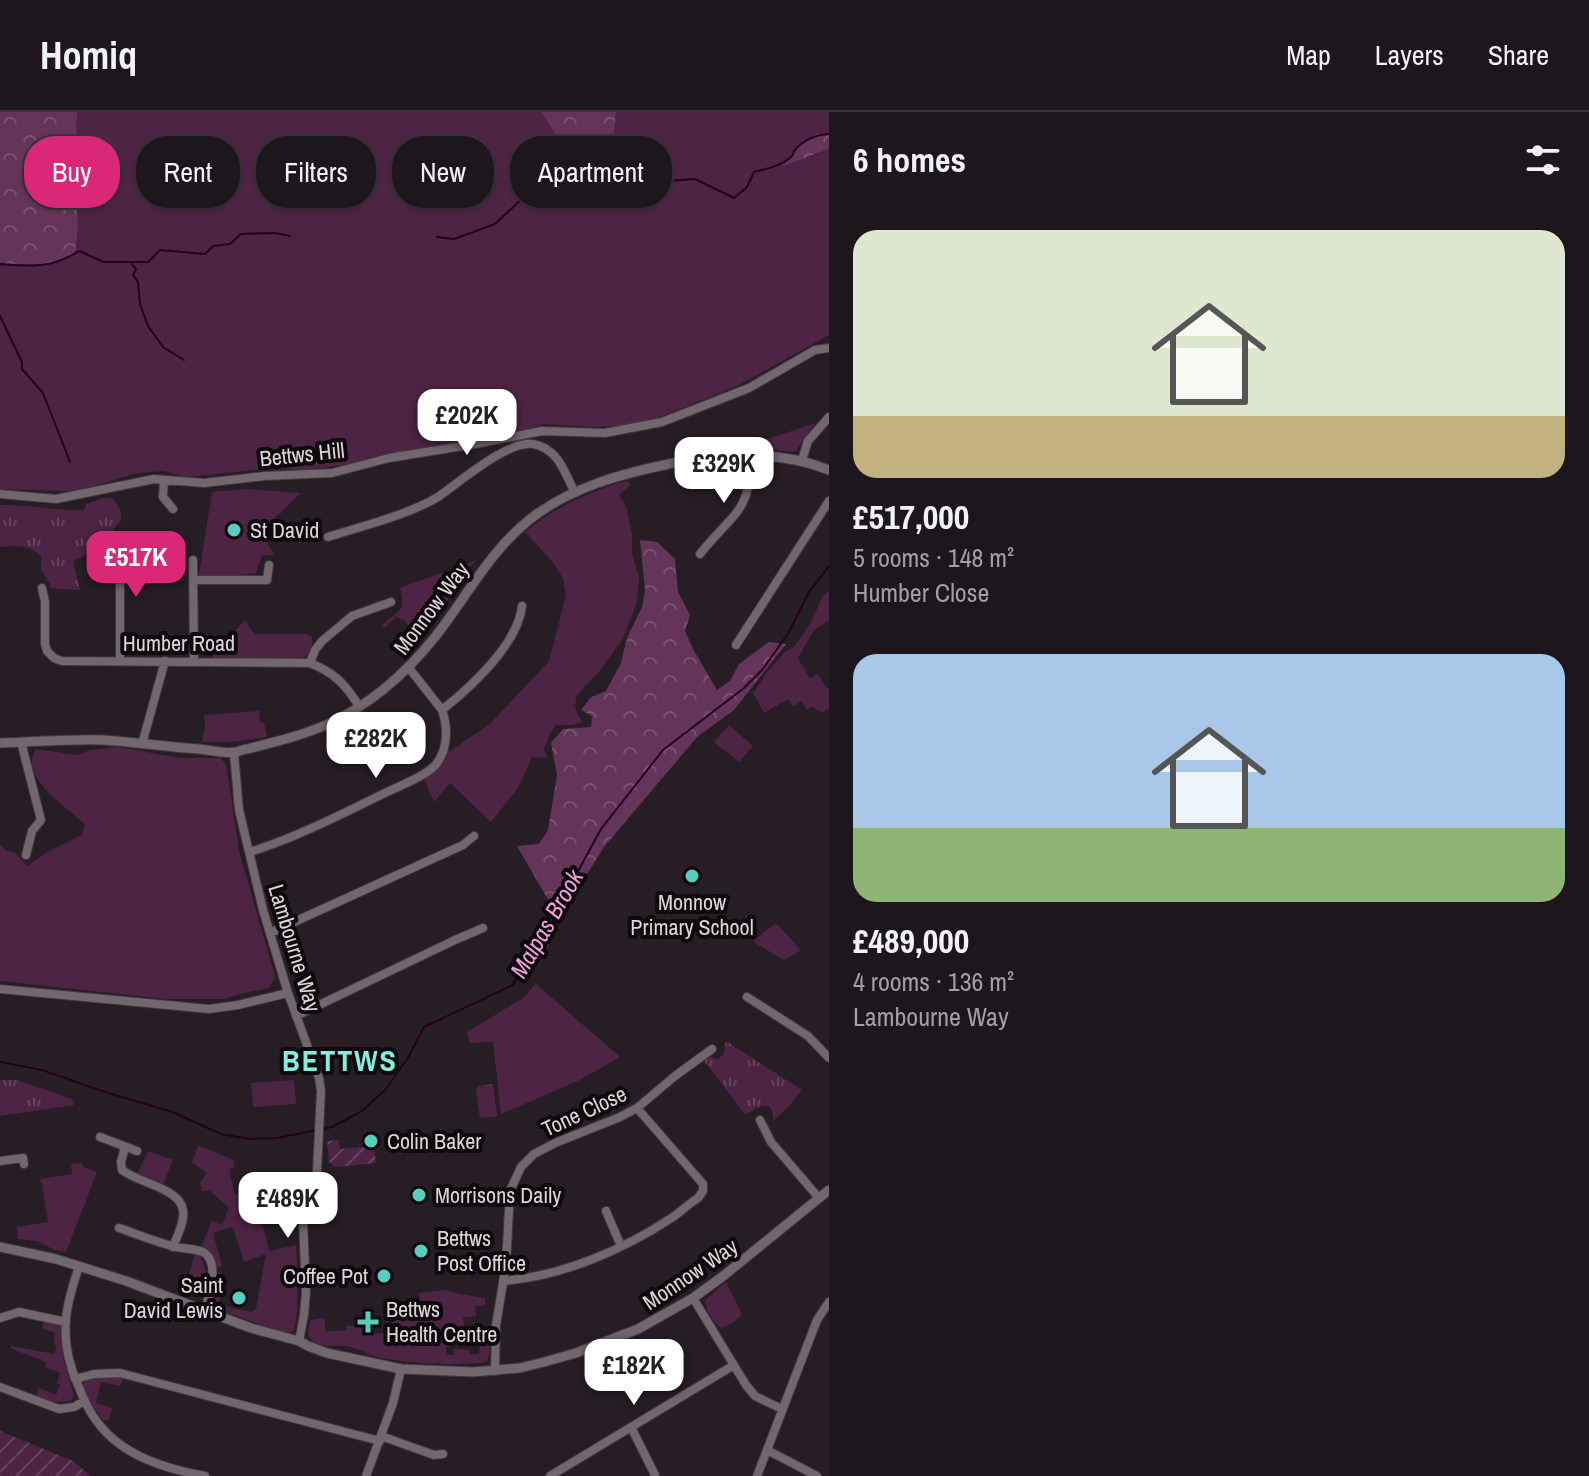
<!DOCTYPE html>
<html lang="en">
<head>
<meta charset="utf-8">
<style>
  :root { --surface:#1d161c; --page:#2a2329; --text:#f1f3f6; --muted:#a09fa3; --line:#3b353b; --accent:#db2777 }
  body { margin:0; font-family:"Archivo Narrow",sans-serif; background:var(--page); color:var(--text); height:100vh; display:flex; flex-direction:column; font-size:30px; white-space:nowrap }
  * { box-sizing:border-box; margin:0 }
  p { font-size:26px; color:var(--muted) }
  .icon { flex:none; width:44px; height:44px; fill:none; stroke:currentColor; stroke-width:2; stroke-linecap:round; stroke-linejoin:round }
  .map { position:relative; flex:1; overflow:hidden }
  .details { display:flex; flex-direction:column; background:var(--surface); width:760px }
  .details>* { flex:none }
  .top-card { position:absolute; left:24px; top:24px; width:684px; height:72px; display:flex; gap:16px }
  .price { position:absolute; translate:-50% -68px; padding:0 18px; border-radius:16px; background:#fff; color:#222; font-size:26px; line-height:52px; filter:drop-shadow(0 2px 4px #0008) }
  .price::after { content:''; position:absolute; left:50%; top:48px; width:24px; height:18px; margin-left:-12px; background:inherit; clip-path:polygon(0 0,100% 0,50% 100%) }
  .price.selected { background:var(--accent); color:#fff }
  ul { padding:0; list-style:none }
  li { display:grid; align-content:center; gap:16px; height:424px; padding:0 24px }
  li span { display:grid; place-items:center; height:248px; border-radius:24px; color:#555 }
  li>.icon { margin-inline-start:auto }
  span .icon { width:144px; height:144px; fill:#fffc; stroke-width:1 }
  li b { font-size:34px }
  h2 { display:flex; justify-content:space-between; align-items:center; height:96px; padding:0 24px; font-size:34px }
  .chip { padding:0 28px; border-radius:32px; background:var(--surface); box-shadow:0 2px 6px #0004,0 0 0 2px var(--line); font-size:28px; line-height:72px }
  .chip.selected { background:var(--accent); color:#fff }
  header { display:flex; align-items:center; gap:48px; box-sizing:border-box; height:112px; padding:0 40px; background:var(--surface); border-bottom:2px solid var(--line) }
  header strong { font-size:38px }
  nav { display:flex; gap:44px; margin-inline-start:auto; font-size:28px }
  main { display:flex; flex:1; min-height:0 }
  .map>svg:first-child { display:block }
</style>
</head>
<body>
<header>
<strong>Homiq</strong>
<nav><a>Map</a><a>Layers</a><a>Share</a></nav>
</header>
<main>
<div class="map">
<svg width="829" height="1364" viewBox="0 0 829 1364">
  <defs>
    <pattern id="forest-crowns" width="20" height="18" patternUnits="userSpaceOnUse" patternTransform="scale(2)"><rect width="20" height="18" fill="#643559"/><path d="M2 6a3 3 0 1 1 6 0M12 15a3 3 0 1 1 6 0" fill="none" stroke="#7a5270"/></pattern>
    <pattern id="park-tufts" width="24" height="20" patternUnits="userSpaceOnUse" patternTransform="scale(2)"><rect width="24" height="20" fill="#4e2445"/><path d="M3 7l-1-3M5 7V3M7 7l1-3M15 17l-1-3M17 17v-4M19 17l1-3" fill="none" stroke="#67435f"/></pattern>
    <pattern id="garden-furrows" width="10" height="10" patternUnits="userSpaceOnUse" patternTransform="scale(2)"><rect width="10" height="10" fill="#4e2445"/><path d="M-1 1l2-2M0 10L10 0M9 11l2-2" fill="none" stroke="#67435f"/></pattern>
  </defs>
  <rect width="100%" height="100%" fill="#271e25"/>
  <path fill="#4e2445" d="M78 0H541L555 21 560 35 612 46 607 42 613 35 616 0H829V22C816 23 807 26 797 36 791 42 792 46 782 49L811 45 829 37V223L739 273 657 306 618 314 595 315 544 312 512 322 382 343 350 352 307 358 272 356 189 365 163 359 137 361 80 378 67 379 0 377V152C32 154 46 158 75 142L78 114 77 86 70 56 78 35 76 12Z
    M815 311 796 339 793 340 749 335 750 333Z
    M627 369 631 373 619 382 626 394 632 422V442L639 466 637 490 623 527 598 561 576 584 575 594 578 603 583 610 572 613H556L549 623 544 637 547 646 532 645 518 676 491 710 450 671 434 690 424 666 442 653 449 640 490 612 549 549 566 483 563 466 552 449 525 420C555 396 589 379 627 369Z
    M246 377 301 381 261 419 274 443H262L256 461 234 464 199 463 212 380Z
    M477 448 460 464 442 499 420 529 405 509 396 505 385 516 382 513C398 498 407 500 400 476Z
    M829 479V509L814 518 798 546 810 567 818 562 827 577 829 576V597L824 600 817 599 813 594 806 598 802 589 793 594 788 587 764 601 753 581 768 559 786 539 794 535 809 514 824 482Z
    M245 508 252 519 256 522H306L311 524C315 533 310 542 302 547L214 546 213 543H204L199 540 198 522H208V534L228 532V522L233 521Z
    M259 599 260 611 264 610 267 625 232 630H202L205 614 204 603Z
    M729 613 753 634 739 650 714 630Z
    M118 635 181 646H220L226 652 239 739 275 864 269 876 243 881 224 887H167L0 869V733L7 739 15 741 27 754 49 739 82 723 85 712C66 695 18 665 36 637L78 643 91 638Z
    M775 812 778 813 799 836 800 839 784 848 755 831 754 828Z
    M536 872 620 945 580 968 501 1002 493 930 470 931 467 920 523 886Z
    M294 968 296 992 253 995 251 971Z
    M198 1033 233 1048 235 1055 229 1057 235 1082 246 1080 251 1103 260 1101 269 1139 296 1133C297 1162 300 1191 294 1219L288 1221 278 1219 218 1197 214 1190 216 1167 223 1169 219 1191 229 1195 251 1200 256 1197 266 1142 244 1150 233 1116H228L213 1121 222 1154 215 1156 209 1138 201 1136 212 1109 222 1113 229 1096 210 1079H202L200 1071 207 1061 192 1050Z
    M148 1039 173 1048 163 1072 137 1063Z
    M81 1051 84 1055 97 1060 66 1140 55 1138 37 1129 18 1127 17 1115 48 1110 42 1072 39 1067 72 1062 71 1052Z
    M330 1069 332 1089 331 1102 329 1103H314C314 1091 317 1073 330 1069Z
    M195 1143H200C209 1163 214 1192 182 1182Z
    M726 1170 742 1202 734 1210 722 1216C713 1211 706 1198 705 1188Z
    M446 1178 460 1182 485 1186V1193L475 1194 476 1204 463 1205 465 1226H450V1235H446L447 1243H454V1237L469 1238 470 1242H479L480 1225H471V1217H490L489 1245 487 1249 482 1251C449 1253 414 1252 382 1246 369 1243 358 1236 346 1234 335 1233 317 1237 310 1226 306 1221 309 1214 311 1208L324 1206 326 1220 346 1218V1214L361 1213 362 1223 394 1220 393 1208 402 1207 405 1203 417 1201 416 1192 420 1191 419 1181Z
    M44 1209 60 1213 63 1245 74 1283 72 1288C58 1292 49 1289 36 1284L39 1276 56 1283 60 1273 57 1271 60 1261 45 1255 46 1250 10 1236 11 1234 54 1242 57 1233 54 1232 55 1221 42 1216Z
    M113 1264 124 1265 120 1274 101 1270 96 1291 112 1296 108 1309 103 1308C95 1297 86 1286 83 1272L88 1267Z"/>
  <path fill="url(#forest-crowns)" d="M0 0H78L76 12 78 35 70 56 77 85 78 114 75 142C46 158 32 154 0 152Z
    M541 0H616L613 35 607 42 613 47 586 60 577 55 567 56 555 21Z
    M816 22H829V37L784 54 781 49C795 46 789 45 795 37 798 34 812 25 816 22Z
    M640 428 657 430 675 447 678 480 690 503 685 519 693 537 717 578 730 569 739 552 769 530 786 532 734 598 697 625 604 735 561 804 545 841 550 791 517 734 539 732 548 718 557 663 551 631 563 617 591 615 592 604 581 598 591 585 606 579 621 551 627 526 642 495 645 478Z"/>
  <path fill="url(#park-tufts)" d="M103 386H112C121 397 126 407 113 417V420C101 432 89 443 73 449L80 478 50 476V472L41 458V444C30 433 15 433 0 435V393C28 392 56 399 84 398L87 392Z
    M726 929 802 978 788 995 773 1009C775 982 754 999 745 1002L701 945 704 943 718 947C728 941 723 937 726 929Z
    M0 968H17L72 987 74 993 0 1004Z
    M493 972 497 1004 480 1006 476 978 479 974Z"/>
  <path fill="url(#garden-furrows)" d="M339 1028 340 1037 374 1034 376 1051 335 1055 329 1050 327 1029Z
    M0 1319 73 1349 91 1364H0Z"/>
  <g fill="none" stroke-linecap="round" stroke-linejoin="round">
    <path stroke="#23001d" stroke-width="2" d="M437 125 454 127 495 112 528 81 550 68 567 56 577 55 586 60 613 47C621 51 624 50 632 50 646 50 657 61 667 69L695 67 734 86 747 75 754 60C766 57 783 53 791 45 793 44 793 41 794 39 803 28 814 23 829 22
      M0 152C31 154 51 157 79 139L104 150H148L160 138 205 142 213 134 230 132 241 122 275 121 290 124
      M132 152 136 157 133 163 138 170 140 192 148 214 163 235 184 248
      M0 204 22 250V257L43 281 70 350
      M0 950 42 958 102 979 172 1000 221 1022 250 1027 277 1026 317 1018
      M323 1017 332 1015 362 999 386 977 409 944 424 915 513 873 533 833 563 787 601 717 663 638 744 576 763 557 789 520 809 480 829 454"/>
    <defs>
      <path id="minor" d="M802 348 808 329 829 305
        M164 368 163 385 173 397
        M0 382 56 387 154 367 204 371 265 364 332 361 389 346 475 332 542 319 605 321 662 310 749 276 815 238 829 236
        M328 425C362 414 408 403 438 385 460 370 506 329 533 332 558 336 565 361 575 381
        M116 432 120 444V549
        M700 442C733 400 751 402 751 342
        M193 448 194 549
        M193 468H267L269 453
        M42 476 45 490V532L47 539 54 546 62 549 310 551C335 561 345 572 359 594
        M736 533 829 389
        M310 551 315 538 322 529 352 504 391 490
        M442 598C471 575 518 532 522 494
        M21 630 41 708 32 719 26 743
        M142 632 165 549
        M234 641 239 698 263 798 288 881 319 966 321 979 317 1059 303 1108 306 1180 304 1203 299 1229
        M250 740C297 725 340 703 385 681 399 674 429 663 437 651 448 636 448 615 442 598L409 556
        M270 821 463 733 474 724
        M0 877 209 897 238 893 288 881
        M747 885 808 924 829 946
        M296 904 455 828 483 816
        M760 1008 771 1030 819 1086
        M100 1025 137 1039
        M125 1035 121 1050 122 1058C138 1071 180 1076 183 1098 185 1110 177 1124 173 1135
        M0 1049 23 1046 24 1052
        M606 1099 621 1134
        M119 1116C136 1122 154 1129 172 1134 181 1137 194 1136 203 1140 220 1149 210 1185 204 1198
        M79 1154C74 1171 67 1189 66 1208 64 1230 69 1253 78 1273 83 1286 89 1300 98 1311 123 1344 166 1357 205 1364
        M503 1169C563 1164 623 1138 673 1105 681 1099 689 1092 698 1086L703 1079V1072L637 996
        M693 1186 746 1273 755 1284 782 1297
        M0 1206 19 1200 66 1210
        M495 1259 496 1213 506 1153 510 1079 521 1055 534 1042 555 1031 620 1005 637 996 675 964 712 937
        M75 1267 94 1262 120 1261 380 1329
        M0 1275 59 1297 74 1295 84 1289
        M631 1315 655 1363
        M381 1324 434 1343 443 1342
        M767 1338 817 1364
        M366 1364 393 1291 401 1257
        M550 1364 734 1253
        M757 1364 817 1208 829 1190"/>
      <path id="tertiary" d="M0 631C34 630 68 627 103 628 135 630 167 635 199 637 210 638 224 642 235 640 239 640 243 637 247 637 275 630 301 624 328 612 370 593 406 561 435 525 466 486 489 440 529 408 570 375 624 361 674 351 727 341 778 338 829 358
        M0 1135 56 1147 126 1169 251 1216 299 1229 308 1234 327 1241 401 1257 473 1260 520 1256 544 1250 576 1241 638 1217 693 1186 722 1165 829 1078"/>
    </defs>
    <use href="#minor" stroke="#41393f" stroke-width="10"/>
    <use href="#tertiary" stroke="#41393f" stroke-width="11"/>
    <use href="#minor" stroke="#72666f" stroke-width="8"/>
    <use href="#tertiary" stroke="#72666f" stroke-width="9"/>
  </g>
  <g fill="#57cec1" stroke="#0e090c" stroke-width="3">
    <circle cx="234" cy="418" r="8"/>
    <circle cx="692" cy="764" r="8"/>
    <circle cx="371" cy="1029" r="8"/>
    <circle cx="419" cy="1083" r="8"/>
    <circle cx="421" cy="1139" r="8"/>
    <circle cx="384" cy="1164" r="8"/>
    <circle cx="239" cy="1186" r="8"/>
    <path d="M364 1198h8v8h8v8h-8v8h-8v-8h-8v-8h8z"/>
  </g>
  <g text-anchor="middle" stroke-width="8" stroke-linejoin="round" paint-order="stroke">
    <g font-size="22" fill="#ddd6db" stroke="#0e090c">
      <text transform="translate(302 342) rotate(-6)" y="8">Bettws Hill</text>
      <text transform="translate(431 496) rotate(-53)" y="8">Monnow Way</text>
      <text x="179" y="539">Humber Road</text>
      <text transform="translate(295 836) rotate(73)" y="8">Lambourne Way</text>
      <text transform="translate(584 999) rotate(-25)" y="8">Tone Close</text>
      <text transform="translate(690 1162) rotate(-34)" y="8">Monnow Way</text>
    </g>
    <g font-size="22" fill="#ddd6db" stroke="#0e090c" text-anchor="start">
      <text x="250" y="426">St David</text>
      <text x="692" y="798" text-anchor="middle">Monnow<tspan x="692" dy="25">Primary School</tspan></text>
      <text x="387" y="1037">Colin Baker</text>
      <text x="435" y="1091">Morrisons Daily</text>
      <text x="437" y="1134">Bettws<tspan x="437" dy="25">Post Office</tspan></text>
      <text x="368" y="1172" text-anchor="end">Coffee Pot</text>
      <text x="223" y="1181" text-anchor="end">Saint<tspan x="223" dy="25">David Lewis</tspan></text>
      <text x="386" y="1205">Bettws<tspan x="386" dy="25">Health Centre</tspan></text>
    </g>
    <g font-size="24" font-style="italic" fill="#efa3dc" stroke="#0e090c">
      <text transform="translate(547 812) rotate(-60)" y="8">Malpas Brook</text>
    </g>
    <g font-size="30" font-weight="bold" letter-spacing="2" fill="#84ede1" stroke="#0e090c">
      <text x="340" y="959">BETTWS</text>
    </g>
  </g>
</svg>
<b class="price" style="left:467px;top:345px">£202K</b>
<b class="price" style="left:724px;top:393px">£329K</b>
<b class="price selected" style="left:136px;top:487px">£517K</b>
<b class="price" style="left:376px;top:668px">£282K</b>
<b class="price" style="left:288px;top:1128px">£489K</b>
<b class="price" style="left:634px;top:1295px">£182K</b>
<div class="top-card">
<a class="chip selected">Buy</a>
<a class="chip">Rent</a>
<a class="chip">Filters</a>
<a class="chip">New</a>
<a class="chip">Apartment</a>
</div>
</div>
<section class="details">
<h2>6 homes<svg class="icon" aria-label="filters" viewBox="0 0 24 24"><path d="M4 7h16M4 17h16"/><circle cx="9" cy="7" r="2"/><circle cx="15" cy="17" r="2"/></svg></h2>
<ul>
<li><span style="background:linear-gradient(#dfe7d0 75%,#c2b280 0)"><svg class="icon" aria-label="home" viewBox="0 0 24 24"><path d="M3 11l9-7 9 7M6 9v11h12V9"/></svg></span><div><b>£517,000</b><p>5 rooms · 148 m²</p><p>Humber Close</p></div></li>
<li><span style="background:linear-gradient(#a9c7e8 70%,#8fb573 0)"><svg class="icon" aria-label="home" viewBox="0 0 24 24"><path d="M3 11l9-7 9 7M6 9v11h12V9"/></svg></span><div><b>£489,000</b><p>4 rooms · 136 m²</p><p>Lambourne Way</p></div></li>
</ul>
</section>
</main>
</body>
</html>
